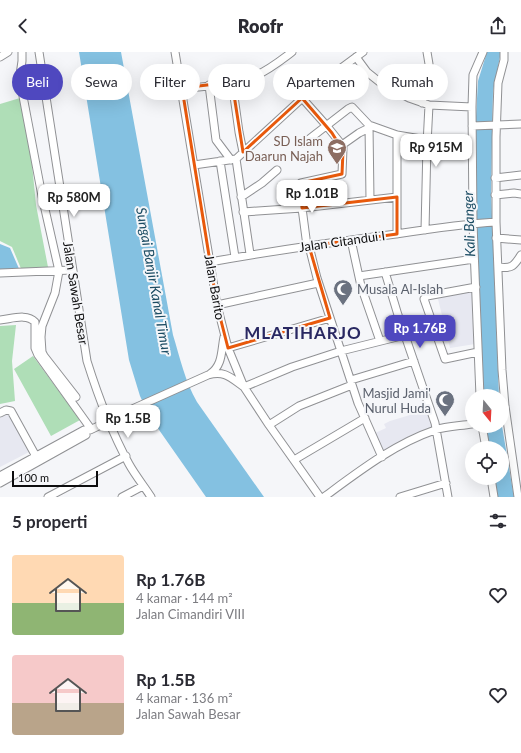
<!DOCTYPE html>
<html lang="id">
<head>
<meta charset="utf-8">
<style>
  :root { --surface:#fff; --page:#f7f7f7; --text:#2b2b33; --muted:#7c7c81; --accent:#4f48bf }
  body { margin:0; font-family:Lato,sans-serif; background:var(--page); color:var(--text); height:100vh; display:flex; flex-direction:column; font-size:15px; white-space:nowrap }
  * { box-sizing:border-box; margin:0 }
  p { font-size:13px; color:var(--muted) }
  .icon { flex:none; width:22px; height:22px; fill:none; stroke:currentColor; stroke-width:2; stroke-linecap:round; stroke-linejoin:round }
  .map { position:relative; height:445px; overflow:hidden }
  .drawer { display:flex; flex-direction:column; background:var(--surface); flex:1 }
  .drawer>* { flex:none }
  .banner { position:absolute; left:12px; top:12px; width:497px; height:36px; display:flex; gap:8px }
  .needle { width:26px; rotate:162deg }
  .controls { position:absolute; left:465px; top:337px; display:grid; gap:8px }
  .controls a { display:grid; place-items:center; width:44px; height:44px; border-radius:50%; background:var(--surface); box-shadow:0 4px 16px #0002; font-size:20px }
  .scale { position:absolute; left:12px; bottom:10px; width:86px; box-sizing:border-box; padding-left:4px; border:2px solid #0d0d0e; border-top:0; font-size:11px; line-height:14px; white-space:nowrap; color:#0d0d0e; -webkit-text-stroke:3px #f5f6f9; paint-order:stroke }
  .price { position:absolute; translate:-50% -34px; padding:0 9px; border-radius:8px; background:#fff; color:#222; font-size:13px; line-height:26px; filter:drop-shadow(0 1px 2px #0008) }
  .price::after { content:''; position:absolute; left:50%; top:24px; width:12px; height:9px; margin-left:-6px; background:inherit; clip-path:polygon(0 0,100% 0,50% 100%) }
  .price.on { background:var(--accent); color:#fff }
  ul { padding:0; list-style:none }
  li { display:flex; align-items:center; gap:12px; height:100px; padding:0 12px }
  li span { display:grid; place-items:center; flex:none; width:112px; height:80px; border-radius:4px; color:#555 }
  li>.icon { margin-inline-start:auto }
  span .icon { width:48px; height:48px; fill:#fffc; stroke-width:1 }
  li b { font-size:17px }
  h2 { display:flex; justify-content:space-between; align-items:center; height:48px; padding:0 12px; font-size:17px }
  .pill { padding:0 14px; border-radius:18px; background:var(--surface); box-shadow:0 4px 16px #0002; font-size:14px; line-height:36px }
  .pill.on { background:var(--accent); color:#fff }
  header { display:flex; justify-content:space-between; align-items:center; height:52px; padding:0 12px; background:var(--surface); font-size:18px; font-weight:800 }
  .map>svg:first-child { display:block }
</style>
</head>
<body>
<header><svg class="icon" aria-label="back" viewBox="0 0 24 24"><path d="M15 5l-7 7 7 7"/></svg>Roofr<svg class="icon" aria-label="share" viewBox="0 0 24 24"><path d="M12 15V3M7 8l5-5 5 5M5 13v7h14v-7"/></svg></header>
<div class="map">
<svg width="521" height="445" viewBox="0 0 521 445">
  <rect width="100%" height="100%" fill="#f5f6f9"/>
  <path fill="#e7e8f1" d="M473 238 472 260 475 292 450 296 438 247 441 246 440 242Z
    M428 356 435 374 383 402 373 382 386 376 384 372 390 369 410 363Z
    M8 358 31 399 0 415V363Z"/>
  <path fill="#afdeb7" d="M20 46 32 112 36 153 48 215 22 219 12 195 0 189V52Z
    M16 273 12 309 15 349 0 352V274Z
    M33 304 80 368 51 384 14 317Z"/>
  <path fill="#84c1e1" d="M79 0H121L173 283C180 306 185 329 197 350L264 445H206L150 365 140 344 129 308Z
    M487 0H501L493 39 491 140 499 344H483L478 209V207L477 206 475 82 478 29Z
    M0 192 10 196 20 219H0Z
    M485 374H502L514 445H497L494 426H502V396H489Z"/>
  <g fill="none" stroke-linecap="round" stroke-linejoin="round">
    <defs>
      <path id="minor" d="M22 0V9L20 23 22 39 42 144 59 219 55 241 42 274 41 285 42 300 44 304 76 345
        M39 0 87 309C98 344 111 379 129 412 135 423 144 434 151 445
        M175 0 217 253 228 296 244 335 269 373 320 445
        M504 0V8L498 31 496 85V170L502 318 505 354 518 445
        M0 5 8 0
        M356 5 367 20 382 32 409 46 429 53 472 55
        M232 30 239 80 243 100
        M209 33 216 88 231 108
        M182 36C199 36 240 31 255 24 269 18 280 9 292 0
        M302 46 326 73 342 93 343 96 342 122 301 131 302 156 307 194
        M422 51 429 12 427 0
        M369 73 370 148
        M472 74 521 72
        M304 91 348 57 352 55 369 73 397 83 427 88
        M342 93 359 81 369 76
        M236 107 250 202
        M220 109 235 205
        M194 113 236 107 310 39 363 0
        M495 126 521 123
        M495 143 514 141 521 142
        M241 145 262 131 277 118
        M243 160 302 156 397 145
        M425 178 427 92 429 53
        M397 182V83
        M496 186 521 188
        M351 188 361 234 380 289
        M309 194 317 226 358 351 382 405
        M210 210C272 199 334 190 396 182 429 177 462 172 496 170
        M498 215C512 217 514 214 521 203
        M385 220 398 263 435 371 448 445
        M0 221 72 218
        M359 224 474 207
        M476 235 427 244 424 247 445 307 478 300
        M217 253 318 231
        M0 268C11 267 27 261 35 270V296L38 303 91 377
        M228 296 330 266
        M210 322C223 313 221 299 224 285
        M351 328 414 309
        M480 344 473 172 472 55 473 23 483 0
        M0 361 6 358 11 359 38 408
        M269 373 299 354 352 333
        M482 374 486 396
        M112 376 116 367 121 362 208 323C225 318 231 326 244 335L292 315 341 299 405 283
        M294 408 365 366
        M0 424 84 378H90L109 369
        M491 426 494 445
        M0 431 86 383
        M48 445 126 404
        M122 445 143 434
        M324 445C358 420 394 392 435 378 447 374 460 374 472 372
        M400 445 446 431"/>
    </defs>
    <use href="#minor" stroke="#909194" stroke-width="9"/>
    <use href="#minor" stroke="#fff" stroke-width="7"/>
  </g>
  <path fill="none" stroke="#e8590c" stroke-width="3" stroke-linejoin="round" d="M232 30 243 100 302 46 332 81 343 99 342 122 301 131 302 156 397 145V182L309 194 330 266 228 296 217 253 182 36Z"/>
  <defs>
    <symbol id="school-pin" viewBox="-11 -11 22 30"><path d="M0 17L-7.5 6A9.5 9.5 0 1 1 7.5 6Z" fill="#8d6e63" stroke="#f5f6f9"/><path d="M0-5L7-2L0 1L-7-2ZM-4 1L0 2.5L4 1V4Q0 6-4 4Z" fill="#fff"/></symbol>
    <symbol id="mosque-pin" viewBox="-11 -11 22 30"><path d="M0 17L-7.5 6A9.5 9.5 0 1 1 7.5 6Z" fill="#6b7280" stroke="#f5f6f9"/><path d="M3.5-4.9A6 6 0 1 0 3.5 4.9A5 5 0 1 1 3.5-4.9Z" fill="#fff"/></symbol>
  </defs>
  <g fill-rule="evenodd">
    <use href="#school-pin" x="326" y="85" width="22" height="30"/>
    <use href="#mosque-pin" x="332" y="226" width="22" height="30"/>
    <use href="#mosque-pin" x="434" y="337" width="22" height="30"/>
  </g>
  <g text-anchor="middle" stroke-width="4" stroke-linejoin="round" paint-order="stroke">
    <g font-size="13" fill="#785e54" stroke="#f5f6f9" text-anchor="end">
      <text x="323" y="94">SD Islam<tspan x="323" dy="15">Daarun Najah</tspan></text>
    </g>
    <g font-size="13" fill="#0d0d0e" stroke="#f5f6f9">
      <text transform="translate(342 189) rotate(-8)" y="5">Jalan Citandui I</text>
      <text transform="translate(215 235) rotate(80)" y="5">Jalan Barito</text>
      <text transform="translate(76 241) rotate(81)" y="5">Jalan Sawah Besar</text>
    </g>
    <g font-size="13" fill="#5b616d" stroke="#f5f6f9" text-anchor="start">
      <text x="357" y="242">Musala Al-Islah</text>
      <text x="431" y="346" text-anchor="end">Masjid Jami'<tspan x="431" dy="15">Nurul Huda</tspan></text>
    </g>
    <g font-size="14" font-style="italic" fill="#1a4b62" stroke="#f5f6f9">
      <text transform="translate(469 172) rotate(-92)" y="5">Kali Banger</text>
      <text transform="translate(154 229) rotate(80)" y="5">Sungai Banjir Kanal Timur</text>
    </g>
    <g font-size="17" font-weight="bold" letter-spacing="1" fill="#292862" stroke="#f5f6f9">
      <text x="303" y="287">MLATIHARJO</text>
    </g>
  </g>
</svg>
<div class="controls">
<a><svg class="needle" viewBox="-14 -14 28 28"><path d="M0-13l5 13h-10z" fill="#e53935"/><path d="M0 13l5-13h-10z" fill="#7c7c81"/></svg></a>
<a><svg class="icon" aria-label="locate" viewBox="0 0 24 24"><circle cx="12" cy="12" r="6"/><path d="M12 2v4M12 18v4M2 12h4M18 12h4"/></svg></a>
</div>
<div class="scale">100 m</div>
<b class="price" style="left:436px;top:116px">Rp 915M</b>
<b class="price" style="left:312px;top:162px">Rp 1.01B</b>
<b class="price" style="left:74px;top:166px">Rp 580M</b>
<b class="price on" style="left:420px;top:297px">Rp 1.76B</b>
<b class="price" style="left:128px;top:387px">Rp 1.5B</b>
<div class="banner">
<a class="pill on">Beli</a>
<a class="pill">Sewa</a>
<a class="pill">Filter</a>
<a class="pill">Baru</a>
<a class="pill">Apartemen</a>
<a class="pill">Rumah</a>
</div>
</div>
<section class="drawer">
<h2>5 properti<svg class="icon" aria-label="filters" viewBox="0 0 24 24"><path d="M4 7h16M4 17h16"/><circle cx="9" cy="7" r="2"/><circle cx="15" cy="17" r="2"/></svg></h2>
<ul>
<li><span style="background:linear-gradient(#ffd9b3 60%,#8fb573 0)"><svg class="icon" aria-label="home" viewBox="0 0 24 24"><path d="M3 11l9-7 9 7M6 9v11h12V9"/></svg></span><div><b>Rp 1.76B</b><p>4 kamar · 144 m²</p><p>Jalan Cimandiri VIII</p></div><svg class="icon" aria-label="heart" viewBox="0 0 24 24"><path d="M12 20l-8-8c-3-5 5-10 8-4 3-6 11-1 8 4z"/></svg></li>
<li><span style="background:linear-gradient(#f6c9c9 60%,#b9a48a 0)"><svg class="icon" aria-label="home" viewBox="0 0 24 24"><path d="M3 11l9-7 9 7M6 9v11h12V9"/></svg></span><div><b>Rp 1.5B</b><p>4 kamar · 136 m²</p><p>Jalan Sawah Besar</p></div><svg class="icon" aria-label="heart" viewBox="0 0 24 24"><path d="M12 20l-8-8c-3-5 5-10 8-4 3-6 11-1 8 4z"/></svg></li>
</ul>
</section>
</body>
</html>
